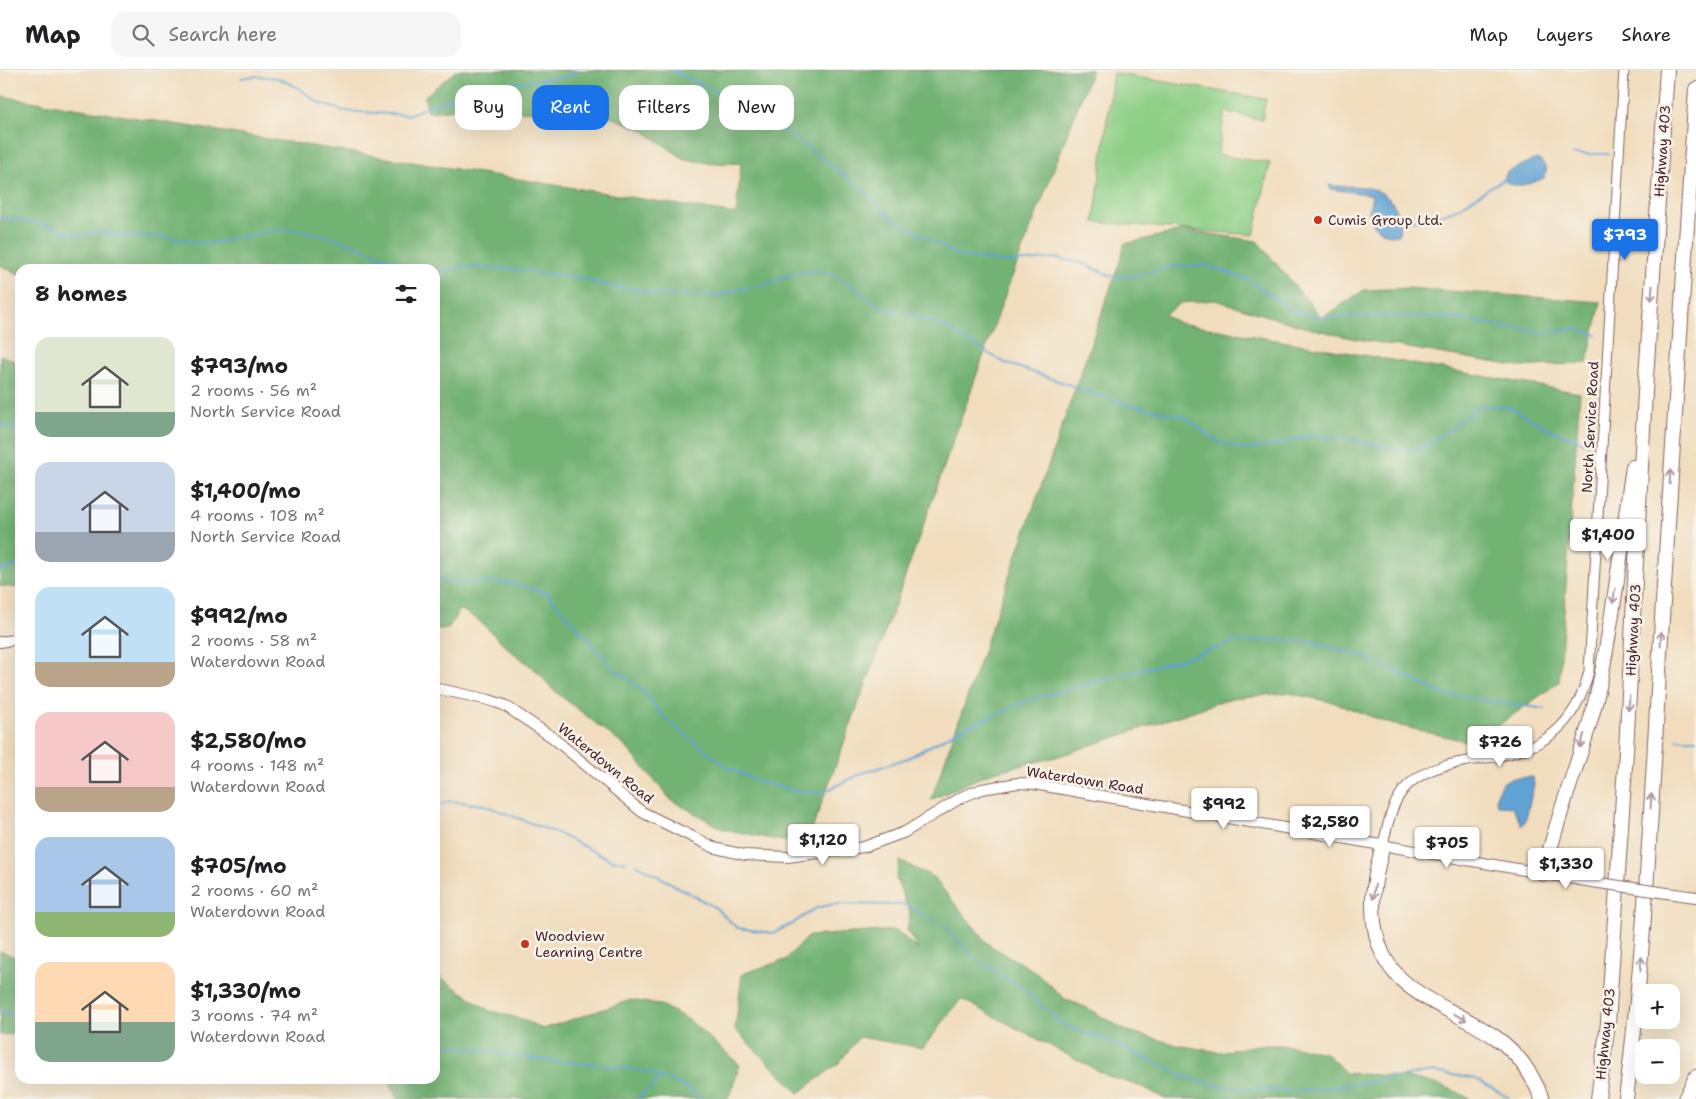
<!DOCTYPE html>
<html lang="en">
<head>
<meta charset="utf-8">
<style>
  :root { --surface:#fff; --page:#f6f6f6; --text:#202124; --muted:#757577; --line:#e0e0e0; --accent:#1a73e8 }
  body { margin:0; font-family:"Shantell Sans",sans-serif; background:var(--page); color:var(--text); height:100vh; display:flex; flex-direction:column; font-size:19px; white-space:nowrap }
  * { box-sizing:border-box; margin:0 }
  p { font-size:16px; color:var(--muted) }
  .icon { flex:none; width:28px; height:28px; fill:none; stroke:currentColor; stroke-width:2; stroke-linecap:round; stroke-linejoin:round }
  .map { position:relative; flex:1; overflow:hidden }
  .details { position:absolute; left:15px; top:194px; width:425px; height:820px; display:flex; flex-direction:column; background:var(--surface); border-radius:15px; box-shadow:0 5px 20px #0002 }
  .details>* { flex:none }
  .top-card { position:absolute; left:455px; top:15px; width:475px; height:45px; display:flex; gap:10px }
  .controls { position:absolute; left:1635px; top:914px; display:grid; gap:10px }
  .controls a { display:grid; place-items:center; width:45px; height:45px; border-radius:10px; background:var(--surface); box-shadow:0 5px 20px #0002; font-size:25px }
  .price { position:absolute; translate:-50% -42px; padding:0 11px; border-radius:5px; background:#fff; color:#222; font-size:16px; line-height:32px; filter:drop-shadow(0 1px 2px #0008) }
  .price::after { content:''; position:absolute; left:50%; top:30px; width:15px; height:11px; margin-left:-8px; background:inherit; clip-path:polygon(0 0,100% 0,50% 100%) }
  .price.active { background:var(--accent); color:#fff }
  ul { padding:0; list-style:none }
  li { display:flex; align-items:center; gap:15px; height:125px; padding:0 20px }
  li span { display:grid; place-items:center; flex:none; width:140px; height:100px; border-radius:15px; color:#555 }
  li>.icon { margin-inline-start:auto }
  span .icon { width:60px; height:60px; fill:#fffc; stroke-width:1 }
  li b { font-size:21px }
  h2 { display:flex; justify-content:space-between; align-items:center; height:60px; padding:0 20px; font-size:21px }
  .pill { padding:0 18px; border-radius:15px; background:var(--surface); box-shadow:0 5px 20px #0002; font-size:18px; line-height:45px }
  .pill.active { background:var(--accent); color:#fff }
  header { display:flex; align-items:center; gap:30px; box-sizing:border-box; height:70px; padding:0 25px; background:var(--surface); border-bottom:1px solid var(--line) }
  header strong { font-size:24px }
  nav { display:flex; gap:28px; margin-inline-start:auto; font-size:18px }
  .search { width:350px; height:45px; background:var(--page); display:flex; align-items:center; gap:12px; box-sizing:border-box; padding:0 18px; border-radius:15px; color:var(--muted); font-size:19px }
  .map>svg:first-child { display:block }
</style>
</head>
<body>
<header>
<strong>Map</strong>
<div class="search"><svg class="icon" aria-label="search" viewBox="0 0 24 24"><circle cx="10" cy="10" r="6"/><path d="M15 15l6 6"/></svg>Search here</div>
<nav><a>Map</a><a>Layers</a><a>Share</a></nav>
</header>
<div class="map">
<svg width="1696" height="1029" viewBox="0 0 1696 1029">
  <rect width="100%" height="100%" fill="#f7f3e8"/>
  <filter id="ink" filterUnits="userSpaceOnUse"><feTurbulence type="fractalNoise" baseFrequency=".02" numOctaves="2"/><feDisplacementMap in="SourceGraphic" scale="10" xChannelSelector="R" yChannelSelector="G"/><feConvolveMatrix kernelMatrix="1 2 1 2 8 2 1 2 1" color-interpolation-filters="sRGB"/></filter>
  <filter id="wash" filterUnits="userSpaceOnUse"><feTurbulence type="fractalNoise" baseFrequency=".0096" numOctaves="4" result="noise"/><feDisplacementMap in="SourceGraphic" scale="20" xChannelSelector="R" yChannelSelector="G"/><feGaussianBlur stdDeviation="1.12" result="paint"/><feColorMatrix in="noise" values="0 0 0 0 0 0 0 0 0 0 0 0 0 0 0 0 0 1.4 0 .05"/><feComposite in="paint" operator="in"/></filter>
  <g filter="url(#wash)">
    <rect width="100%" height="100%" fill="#f1ddbe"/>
    <path fill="#8ecf86" stroke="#6c7758" d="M1113 3 1266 29 1262 50 1225 42 1218 85 1270 93 1254 165 1094 152Z"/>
    <path fill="#72b273" stroke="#5e684f" d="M457 0H1092L1005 225 891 546 808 770 782 771 723 759 671 730 626 677 552 619 538 602 510 580 478 550 460 539 448 559H435V199H20V205L0 195V26L736 144 741 93 714 94 684 89 642 60 604 44 457 39 427 42 425 26Z
      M1185 160 1257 171 1322 248 1364 220 1408 218 1601 232 1587 293 1520 297 1351 268 1304 257 1215 230 1181 233 1164 245 1179 253 1580 323 1559 612 1474 673 1388 653 1336 633 1288 623 1232 628 1056 687 990 703 931 730 1123 182 1124 174Z
      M0 285 20 293V518L0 516Z
      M900 791 933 807 989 875 1033 900 1065 929 1087 938 1125 960 1177 975 1219 982 1258 975H1286L1326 983 1346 1003C1389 1006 1433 1006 1470 1029H1165L1145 1018 1108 1006 961 929 923 978 859 967 839 993 799 1023 735 960 742 904 785 890 808 866 896 860 918 880 907 860 910 843 896 809Z
      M0 881 20 889V964L0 965Z
      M435 904 490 941 522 949 543 959 631 930 661 935 689 950 740 995 728 1029H397L389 1009H435Z"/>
    <path fill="#60a3d4" stroke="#556180" d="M1536 89 1541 91 1547 99 1544 108C1534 113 1511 121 1504 109L1507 102Z
      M1329 115C1343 117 1360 115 1373 119 1392 125 1405 146 1398 165 1387 168 1372 157 1370 146 1368 139 1371 131 1372 125L1330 119Z
      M1533 707 1534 715 1525 752 1521 755 1513 737 1499 736 1496 732C1498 706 1511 708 1533 707Z"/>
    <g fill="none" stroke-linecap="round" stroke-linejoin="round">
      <path stroke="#60a3d4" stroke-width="2" d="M671 0 731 29 798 70 869 125 889 146 957 185 1007 193 1056 188 1082 193 1111 206 1133 207 1168 197 1207 195 1249 210 1291 240 1317 247 1416 246 1452 248 1543 263 1577 259 1597 265
        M241 8 256 6 278 8 297 17 319 33 344 41 407 45 483 16 565 7 579 0
        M1573 84H1608
        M0 147 44 154 77 166 98 162 128 167 159 166 209 174 280 159 300 160 338 169 416 199
        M1402 152C1420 150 1439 147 1456 139 1474 131 1487 116 1506 109
        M435 202 465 197 503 198 578 208 606 215 665 225H718L773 212 794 203 817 201 841 208 879 236 938 253 1003 292 1122 333 1183 346 1218 372 1244 379 1277 375 1309 366H1332L1408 381 1425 377 1480 336 1509 337 1553 361 1588 374
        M0 354 20 360
        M1694 379H1696
        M0 501 20 494
        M435 511 511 513 547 523 614 599 641 619 667 650 727 697 759 712 799 722 822 723 860 704 908 688 959 660 1032 629 1192 586 1234 572 1277 570 1313 572 1363 586 1443 624 1545 639
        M1677 669H1696
        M435 737 450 731 484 735 559 764 611 790 626 792
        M636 794 716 838 737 858 773 863 792 854 816 838 834 834 906 835 946 858 972 886 1027 922 1066 957 1103 969 1186 1007 1218 1016 1299 1022 1433 1002 1476 1009 1509 1028
        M0 941 20 943
        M435 973C489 979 541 994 596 994
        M603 995C639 998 674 1007 703 1029
        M637 1029 662 1007"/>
    </g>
  </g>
  <g filter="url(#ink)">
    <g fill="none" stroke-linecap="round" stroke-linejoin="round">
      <defs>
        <path id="tertiary" d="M1383 774C1388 754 1392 730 1408 715 1429 695 1460 692 1487 688 1543 681 1576 656 1589 601L1624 0"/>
        <path id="secondary" d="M0 572 20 569
          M435 618 489 630 504 635 552 667 642 742 715 778 745 785 787 787 864 777 905 762 962 727 982 719 1018 713 1034 714 1586 811
          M1667 823 1696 827"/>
        <path id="motorway" d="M1383 774C1379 792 1373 812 1373 830 1371 921 1434 926 1495 967 1517 982 1533 1005 1542 1029
          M1544 804C1558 737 1588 674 1601 607 1615 538 1622 467 1633 397
          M1598 1029 1608 953 1626 681 1645 322 1667 0
          M1626 1029C1647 864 1653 698 1663 532 1673 361 1685 190 1696 19
          M1685 1029 1696 1007"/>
      </defs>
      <use href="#tertiary" stroke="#84625e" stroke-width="11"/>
      <use href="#secondary" stroke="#84625e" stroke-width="12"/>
      <use href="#motorway" stroke="#84625e" stroke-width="16"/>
      <use href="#tertiary" stroke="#fff" stroke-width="9"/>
      <use href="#secondary" stroke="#fff" stroke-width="10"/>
      <use href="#motorway" stroke="#fff" stroke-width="14"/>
      <defs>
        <path id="secondary-bridge" d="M1586 811 1667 823"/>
      </defs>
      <use href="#secondary-bridge" stroke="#84625e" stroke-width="12" stroke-linecap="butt"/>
      <use href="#secondary-bridge" stroke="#fff" stroke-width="10"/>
    </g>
    <defs><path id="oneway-shaft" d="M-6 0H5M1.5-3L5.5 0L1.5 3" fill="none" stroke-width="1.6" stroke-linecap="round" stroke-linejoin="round" transform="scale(1.25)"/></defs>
    <g stroke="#ae9aa0">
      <use href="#oneway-shaft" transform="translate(1652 223) rotate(94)"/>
      <use href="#oneway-shaft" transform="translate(1670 407) rotate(-87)"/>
      <use href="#oneway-shaft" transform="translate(1614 526) rotate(99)"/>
      <use href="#oneway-shaft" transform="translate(1661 569) rotate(-87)"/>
      <use href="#oneway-shaft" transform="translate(1629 633) rotate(93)"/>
      <use href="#oneway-shaft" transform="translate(1582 671) rotate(108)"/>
      <use href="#oneway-shaft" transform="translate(1651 731) rotate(-87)"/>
      <use href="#oneway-shaft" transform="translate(1374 822) rotate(98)"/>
      <use href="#oneway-shaft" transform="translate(1641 894) rotate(-86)"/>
      <use href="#oneway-shaft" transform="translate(1460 947) rotate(26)"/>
    </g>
  </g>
  <g fill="#c8321e" stroke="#f7f3e8" stroke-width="2">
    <circle cx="1318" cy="150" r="5"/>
    <circle cx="525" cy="874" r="5"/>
  </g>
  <g text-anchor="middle" stroke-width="5" stroke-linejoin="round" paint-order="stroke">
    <g font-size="14" fill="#4a1f2b" stroke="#f7f3e8">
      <text transform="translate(1662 81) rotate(-86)" y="5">Highway 403</text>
      <text transform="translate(1590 357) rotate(-87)" y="5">North Service Road</text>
      <text transform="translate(1633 560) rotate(-87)" y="5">Highway 403</text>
      <text transform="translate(606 693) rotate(39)" y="5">Waterdown Road</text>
      <text transform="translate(1085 710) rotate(9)" y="5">Waterdown Road</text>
      <text transform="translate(1605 964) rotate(-84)" y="5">Highway 403</text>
    </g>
    <g font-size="14" fill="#4a1f2b" stroke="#f7f3e8" text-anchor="start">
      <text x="1328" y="155">Cumis Group Ltd.</text>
      <text x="535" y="871">Woodview<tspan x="535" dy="16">Learning Centre</tspan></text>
    </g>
  </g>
</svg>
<div class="controls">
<a>+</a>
<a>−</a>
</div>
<b class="price active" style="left:1625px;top:191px">$793</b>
<b class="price" style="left:1608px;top:491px">$1,400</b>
<b class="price" style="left:1500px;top:698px">$726</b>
<b class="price" style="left:1224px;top:760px">$992</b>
<b class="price" style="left:1330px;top:778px">$2,580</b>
<b class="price" style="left:823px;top:796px">$1,120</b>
<b class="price" style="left:1447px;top:799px">$705</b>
<b class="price" style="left:1566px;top:820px">$1,330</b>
<div class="top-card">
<a class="pill">Buy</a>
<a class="pill active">Rent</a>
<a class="pill">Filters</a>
<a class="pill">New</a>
</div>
<section class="details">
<h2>8 homes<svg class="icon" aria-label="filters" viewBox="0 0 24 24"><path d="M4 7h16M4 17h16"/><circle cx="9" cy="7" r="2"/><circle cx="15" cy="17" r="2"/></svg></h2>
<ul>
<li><span style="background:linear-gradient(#dfe7d0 75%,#7fa58c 0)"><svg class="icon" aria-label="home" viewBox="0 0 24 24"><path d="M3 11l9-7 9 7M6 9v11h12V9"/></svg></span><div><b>$793/mo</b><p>2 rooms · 56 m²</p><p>North Service Road</p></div></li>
<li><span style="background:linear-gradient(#c9d6e8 70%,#9aa5b1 0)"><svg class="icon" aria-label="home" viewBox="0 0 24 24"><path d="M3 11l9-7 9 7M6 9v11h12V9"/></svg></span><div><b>$1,400/mo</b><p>4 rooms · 108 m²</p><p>North Service Road</p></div></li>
<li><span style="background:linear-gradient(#bfe0f5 75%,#b9a48a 0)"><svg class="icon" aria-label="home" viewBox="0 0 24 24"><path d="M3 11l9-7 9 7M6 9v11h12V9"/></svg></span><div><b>$992/mo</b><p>2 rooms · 58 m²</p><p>Waterdown Road</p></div></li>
<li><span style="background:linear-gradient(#f6c9c9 75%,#b9a48a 0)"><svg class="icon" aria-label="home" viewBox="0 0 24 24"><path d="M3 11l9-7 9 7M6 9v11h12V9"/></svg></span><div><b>$2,580/mo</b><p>4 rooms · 148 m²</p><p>Waterdown Road</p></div></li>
<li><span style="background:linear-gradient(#a9c7e8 75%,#8fb573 0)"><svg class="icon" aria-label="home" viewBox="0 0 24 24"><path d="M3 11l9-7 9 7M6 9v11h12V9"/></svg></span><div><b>$705/mo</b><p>2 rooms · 60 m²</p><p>Waterdown Road</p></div></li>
<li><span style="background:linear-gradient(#ffd9b3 60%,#7fa58c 0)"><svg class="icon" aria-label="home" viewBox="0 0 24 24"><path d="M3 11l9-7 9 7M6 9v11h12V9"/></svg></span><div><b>$1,330/mo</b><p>3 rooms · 74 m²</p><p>Waterdown Road</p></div></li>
</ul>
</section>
</div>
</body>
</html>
